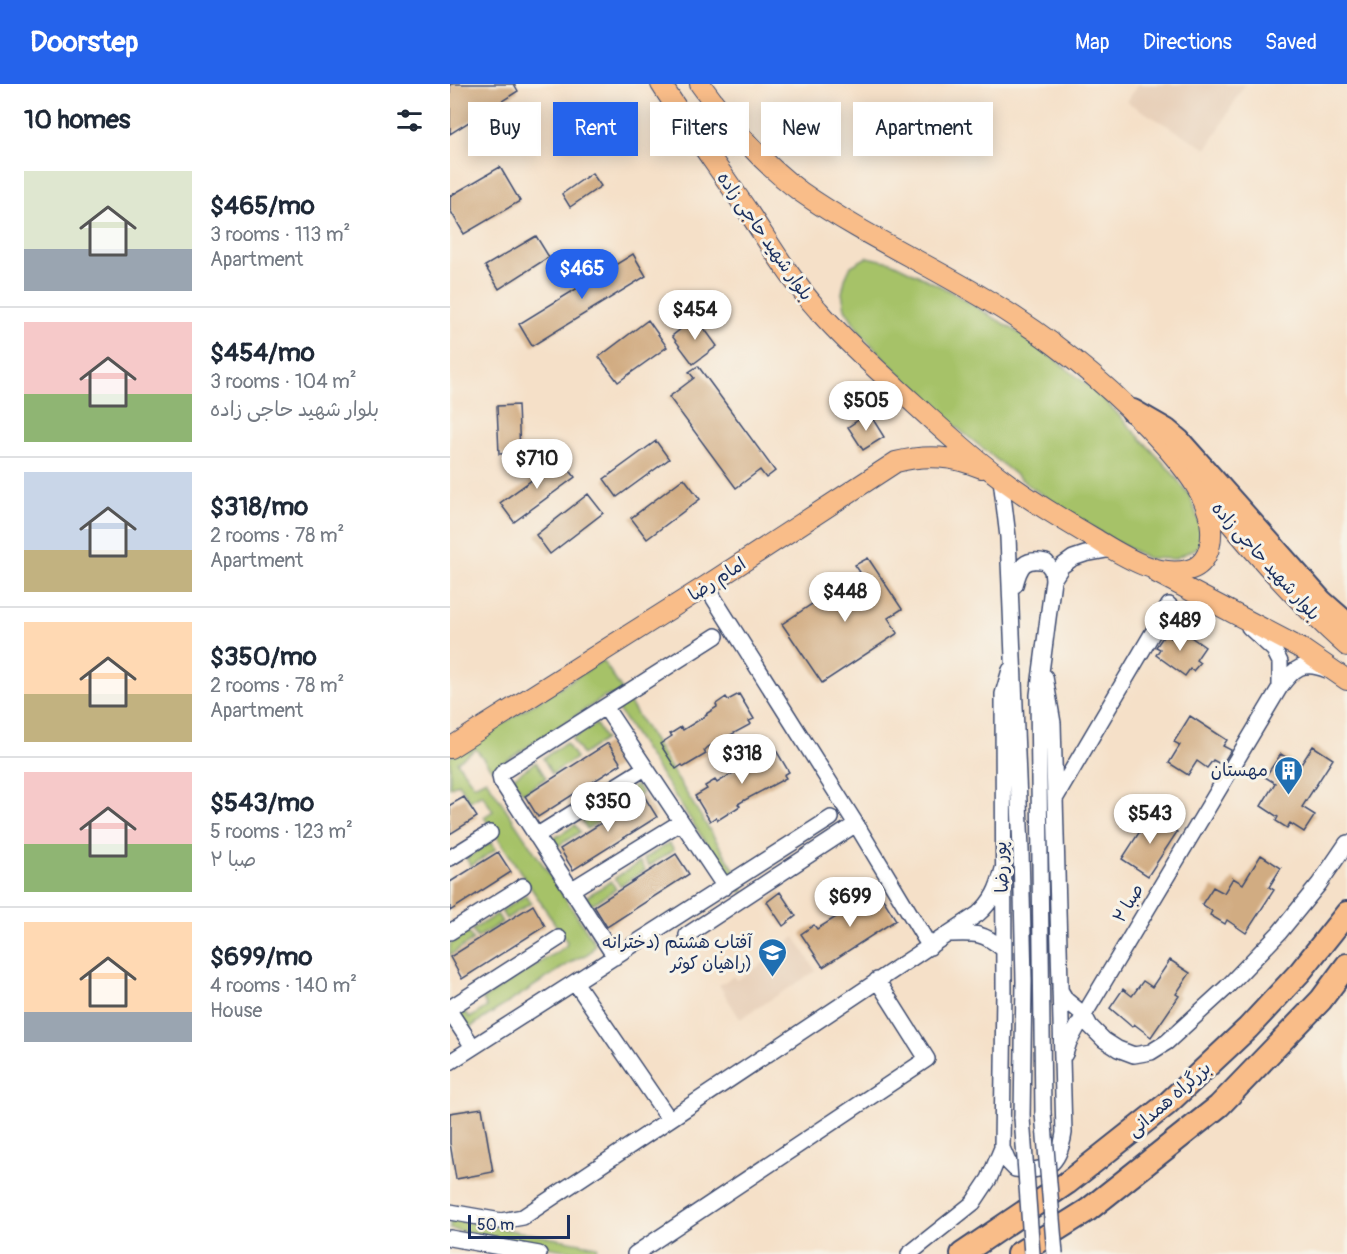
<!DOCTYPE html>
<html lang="en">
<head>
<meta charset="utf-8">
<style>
  :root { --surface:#fff; --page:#f6f6f7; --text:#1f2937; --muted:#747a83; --line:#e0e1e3; --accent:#2563eb }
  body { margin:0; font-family:Pangolin,"Playpen Sans Arabic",sans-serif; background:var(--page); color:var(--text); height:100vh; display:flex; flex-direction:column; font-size:22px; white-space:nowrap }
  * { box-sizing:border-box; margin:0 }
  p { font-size:20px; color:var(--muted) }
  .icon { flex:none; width:33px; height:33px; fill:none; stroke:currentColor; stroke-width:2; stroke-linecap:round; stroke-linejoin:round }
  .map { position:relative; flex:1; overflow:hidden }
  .details { display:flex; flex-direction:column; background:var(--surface); width:450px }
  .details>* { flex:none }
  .guide { position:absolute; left:18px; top:18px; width:570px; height:54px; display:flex; gap:12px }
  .scale { position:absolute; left:18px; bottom:15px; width:102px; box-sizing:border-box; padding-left:6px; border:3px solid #1b2f5e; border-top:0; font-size:16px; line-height:21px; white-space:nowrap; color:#1b2f5e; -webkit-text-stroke:4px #f7f3e8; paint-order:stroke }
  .price { position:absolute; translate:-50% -51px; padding:0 14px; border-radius:21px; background:#fff; color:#222; font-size:20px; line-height:39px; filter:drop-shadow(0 2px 3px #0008) }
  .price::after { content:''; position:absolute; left:50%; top:36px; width:18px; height:14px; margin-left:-9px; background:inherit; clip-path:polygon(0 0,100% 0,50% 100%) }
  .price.current { background:var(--accent); color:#fff }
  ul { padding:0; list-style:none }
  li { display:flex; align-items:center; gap:18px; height:150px; padding:0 24px }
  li+li { border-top:2px solid var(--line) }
  li span { display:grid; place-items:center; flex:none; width:168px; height:120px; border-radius:0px; color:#555 }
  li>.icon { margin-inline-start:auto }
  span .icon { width:72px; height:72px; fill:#fffc; stroke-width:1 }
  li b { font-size:26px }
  h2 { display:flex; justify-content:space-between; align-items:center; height:72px; padding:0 24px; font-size:26px }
  .pill { padding:0 21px; border-radius:0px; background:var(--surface); box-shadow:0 3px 15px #0003; font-size:21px; line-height:54px }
  .pill.current { background:var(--accent); color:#fff }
  header { display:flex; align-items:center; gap:36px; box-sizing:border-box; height:84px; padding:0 30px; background:var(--accent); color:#fff }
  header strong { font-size:28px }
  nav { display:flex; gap:33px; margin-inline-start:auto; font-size:21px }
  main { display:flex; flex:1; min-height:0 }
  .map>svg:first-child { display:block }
</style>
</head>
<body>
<header>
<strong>Doorstep</strong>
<nav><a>Map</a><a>Directions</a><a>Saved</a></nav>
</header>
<main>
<section class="details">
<h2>10 homes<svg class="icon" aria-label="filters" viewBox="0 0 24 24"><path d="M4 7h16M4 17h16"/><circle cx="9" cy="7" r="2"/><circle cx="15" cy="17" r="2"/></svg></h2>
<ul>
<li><span style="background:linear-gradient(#dfe7d0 65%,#9aa5b1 0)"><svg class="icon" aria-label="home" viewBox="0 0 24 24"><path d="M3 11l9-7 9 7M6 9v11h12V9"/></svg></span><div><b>$465/mo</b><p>3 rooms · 113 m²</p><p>Apartment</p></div></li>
<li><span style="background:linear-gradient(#f6c9c9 60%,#8fb573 0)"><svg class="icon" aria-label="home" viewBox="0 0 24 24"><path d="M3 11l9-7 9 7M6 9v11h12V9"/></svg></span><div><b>$454/mo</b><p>3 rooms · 104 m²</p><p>بلوار شهید حاجی زاده</p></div></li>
<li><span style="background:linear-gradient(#c9d6e8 65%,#c2b280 0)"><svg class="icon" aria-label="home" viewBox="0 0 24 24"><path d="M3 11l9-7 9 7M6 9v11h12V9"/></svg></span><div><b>$318/mo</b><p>2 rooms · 78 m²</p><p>Apartment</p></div></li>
<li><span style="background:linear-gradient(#ffd9b3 60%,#c2b280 0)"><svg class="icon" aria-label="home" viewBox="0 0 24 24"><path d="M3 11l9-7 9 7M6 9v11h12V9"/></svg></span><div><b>$350/mo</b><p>2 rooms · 78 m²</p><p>Apartment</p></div></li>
<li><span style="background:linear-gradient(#f6c9c9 60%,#8fb573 0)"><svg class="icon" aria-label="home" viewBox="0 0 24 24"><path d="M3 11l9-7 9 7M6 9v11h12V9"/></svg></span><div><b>$543/mo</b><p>5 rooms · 123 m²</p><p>صبا ۲</p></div></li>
<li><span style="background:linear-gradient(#ffd9b3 75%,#9aa5b1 0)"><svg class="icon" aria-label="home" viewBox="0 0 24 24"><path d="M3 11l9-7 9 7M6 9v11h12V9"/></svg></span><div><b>$699/mo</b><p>4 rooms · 140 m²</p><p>House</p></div></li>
</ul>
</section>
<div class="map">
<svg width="897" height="1170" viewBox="0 0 897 1170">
  <rect width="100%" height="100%" fill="#f7f3e8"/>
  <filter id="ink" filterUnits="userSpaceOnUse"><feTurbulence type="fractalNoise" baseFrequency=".0167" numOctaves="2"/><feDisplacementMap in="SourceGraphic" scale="12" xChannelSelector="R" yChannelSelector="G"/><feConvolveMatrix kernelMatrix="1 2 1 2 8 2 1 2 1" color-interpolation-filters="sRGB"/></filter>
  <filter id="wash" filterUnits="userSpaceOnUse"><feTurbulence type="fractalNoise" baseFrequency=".008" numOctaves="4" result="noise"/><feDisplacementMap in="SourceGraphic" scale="24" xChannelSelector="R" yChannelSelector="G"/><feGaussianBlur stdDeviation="1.35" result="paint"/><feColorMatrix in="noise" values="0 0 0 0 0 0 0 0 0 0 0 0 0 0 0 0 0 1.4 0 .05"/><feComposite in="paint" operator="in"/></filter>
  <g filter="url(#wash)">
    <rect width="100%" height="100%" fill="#f5e0c8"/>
    <path fill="#e7cfb8" d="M688 0H795L757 65 677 18Z
      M345 853 366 887 290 935 269 901 284 892 287 896 331 868 329 863Z"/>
    <path fill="#a6c268" stroke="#607863" stroke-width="1.5" d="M417 173 441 178 498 206 576 253 648 309 720 386 740 412 750 440 752 456 747 464 724 475 698 474 662 456 582 404 481 323 411 250 395 225 392 209 395 195 401 182Z
      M153 576 294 801 293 808 287 806 169 627 166 613 160 611 153 614 42 686 26 665 7 678 24 701 36 695 145 859C143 869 134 872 126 875L22 942 17 944 9 930 12 927 15 928 20 934 37 923 33 915 116 862 117 858 34 733 43 727 32 710 20 717 8 699 0 704V673Z
      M146 640 155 655 132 671 122 655Z
      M116 659 126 674 102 690 93 674Z
      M86 678 96 694 73 709 63 694Z
      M187 701 192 709 167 725 162 718Z
      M157 721 162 729 137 745 132 737Z
      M125 741 130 748 105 764 100 757Z
      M41 758 46 765 21 782 16 774Z
      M219 759 224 766 199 782 194 775Z
      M190 778 195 786 170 802 165 794Z
      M161 797 166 805 141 821 136 813Z
      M76 811 81 819 56 835 51 827Z
      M47 830 52 838 27 854 22 846Z
      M18 848 23 856 0 871V860Z
      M1 1135 147 1162 145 1170H135L0 1145Z"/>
    <g id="blocks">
      <path fill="#d1ac82" d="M0 0H64L68 7 0 50Z
        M50 83 70 117 14 150 0 126V112Z
        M142 89 151 102 120 123 112 110Z
        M86 152 99 173 49 205 35 182Z
        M183 170 196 192 82 262 69 240Z
        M246 233 267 262 243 280 222 252Z
        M198 236 217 263 168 298 149 273Z
        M248 282 325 387 316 394 310 386 286 404 219 313 244 294 239 288Z
        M68 321 70 369 49 370 47 322Z
        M419 329 434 353 413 366 398 343Z
        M206 357 219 375 167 413 154 395Z
        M111 375 125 393 64 438 50 419Z
        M234 394 250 415 197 455 181 434Z
        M138 410 153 429 100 470 86 451Z
        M418 474 452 525 438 534 448 549 372 599 332 540 410 488 405 481Z
        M728 544 755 563 746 576 750 579 743 587 740 585 735 592 706 571 710 565 706 563 715 550 721 554Z
        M289 610 304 635 299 637 301 640 258 663 254 667 256 670 234 683 232 681 226 685 210 660 222 652 220 650 231 643 233 646 257 631 256 630 267 623 266 620 276 613 278 616Z
        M740 632 777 656 773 662 781 666 772 681 763 676 757 684 747 677 738 691 719 679 730 661 724 658Z
        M158 659 171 680 88 733 75 712Z
        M863 662 883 675 852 723 865 731 854 748 840 739 837 744 826 737 828 733 811 722 825 699 815 693 831 670 850 682Z
        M324 663 339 688 334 691 336 694 293 717 288 720 290 722 268 736 266 733 260 737 245 712 257 705 255 702 265 696 267 699 291 684 302 676 301 674 311 667 313 670Z
        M194 712 207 733 123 786 110 765Z
        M14 713 27 733 0 750V721Z
        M701 730 727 748 698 792 672 775Z
        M48 768 61 788 0 827V798Z
        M226 770 239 790 157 843 144 822Z
        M811 771 831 784 819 803 824 806 796 849 777 836 775 840 760 831 762 827 752 820 763 803 774 809 783 794 793 800Z
        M425 802 446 836 373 883 351 850 364 841 367 845 412 817 409 812Z
        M330 808 346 832 333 842 317 818Z
        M83 821 95 842 12 895 0 873Z
        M720 876 740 889 726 910 729 912 701 953 684 940 682 943 660 924 673 905 682 912 693 897 702 903Z
        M32 1024 43 1088 6 1095 0 1059V1029Z"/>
    </g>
  </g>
  <g filter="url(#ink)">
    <use href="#blocks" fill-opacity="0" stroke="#3c4a6e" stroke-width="1.5"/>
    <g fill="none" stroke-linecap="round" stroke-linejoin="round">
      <defs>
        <path id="minor" d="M551 395 558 453 571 766 574 897 572 1034
          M565 501C570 482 574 473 596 478L602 486 603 496
          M256 502 406 740 480 863
          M799 543 824 566 830 578V603
          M155 623 275 803
          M605 715 719 521
          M86 752 195 684
          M0 774 40 749
          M121 806 231 738
          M0 848 73 802
          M499 850C525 849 533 848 553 865
          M237 851 406 740
          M165 873 51 697 50 692 54 687 266 552
          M125 898 219 1035
          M610 906 616 916 634 931 640 942 654 956 668 965 684 971 701 968 717 958 776 904 829 849 869 800 897 759
          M0 924 109 854
          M0 928 23 963
          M615 970 619 958 634 931 830 603C844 584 853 576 877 586
          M0 978 381 734
          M593 1029 588 611 603 496 612 482 623 474 635 470 662 465
          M552 1064 558 1078 565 1085C597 1089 609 1082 614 1049L603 639 595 593
          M0 1128 51 1137 73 1133 528 830C543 817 548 804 553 785
          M0 1154 89 1170
          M185 1170 477 975 427 896
          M459 1170 523 1119 539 1095 552 1064 554 906 553 610 560 586"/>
        <path id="major" d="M211 0C239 44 270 86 299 129 321 162 341 196 368 226 392 254 420 279 447 304 480 334 513 366 548 392 578 415 610 434 642 453 669 469 704 494 738 486 756 482 762 463 761 445 759 413 735 385 715 362 670 312 620 269 563 232 494 187 418 155 351 108 310 78 280 41 250 0
          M757 411C800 464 846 517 897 562
          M707 489 852 565 897 596
          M0 664 256 502 446 378C477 370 503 372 532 384"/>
        <path id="highway" d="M683 327 716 346 729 357 871 517 897 540
          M512 1170 617 1099 717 1020 798 944 850 888 897 829
          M568 1170 638 1126 769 1022 871 916 897 881"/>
      </defs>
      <use href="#minor" stroke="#3c4a6e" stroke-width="18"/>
      <use href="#major" stroke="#3c4a6e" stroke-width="22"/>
      <use href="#highway" stroke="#3c4a6e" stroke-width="26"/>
      <use href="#minor" stroke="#fff" stroke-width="15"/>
      <use href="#major" stroke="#f9bd89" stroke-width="20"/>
      <use href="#highway" stroke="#f9bd89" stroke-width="22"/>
      <defs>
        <path id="minor-bridge" d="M593 1029 605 1170
          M572 1034 582 1170"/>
      </defs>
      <use href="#minor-bridge" stroke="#3c4a6e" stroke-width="18" stroke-linecap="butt"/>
      <use href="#minor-bridge" stroke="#fff" stroke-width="15"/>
    </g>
  </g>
  <defs>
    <symbol id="building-pin" viewBox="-11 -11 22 30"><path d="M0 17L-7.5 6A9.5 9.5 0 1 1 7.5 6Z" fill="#1f6fb2" stroke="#f7f3e8"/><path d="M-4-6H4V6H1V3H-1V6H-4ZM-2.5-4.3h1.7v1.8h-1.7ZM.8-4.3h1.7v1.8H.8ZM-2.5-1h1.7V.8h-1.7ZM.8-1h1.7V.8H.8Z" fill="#fff"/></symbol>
    <symbol id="school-pin" viewBox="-11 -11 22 30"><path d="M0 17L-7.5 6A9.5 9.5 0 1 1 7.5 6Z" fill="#1f6fb2" stroke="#f7f3e8"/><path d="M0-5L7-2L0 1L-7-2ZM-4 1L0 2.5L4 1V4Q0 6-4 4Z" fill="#fff"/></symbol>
  </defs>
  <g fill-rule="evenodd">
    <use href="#building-pin" x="822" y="670" width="33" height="45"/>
    <use href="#school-pin" x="306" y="852" width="33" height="45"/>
  </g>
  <g text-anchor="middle" stroke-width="6" stroke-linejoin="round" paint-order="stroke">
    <g font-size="18" fill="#1b2f5e" stroke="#f7f3e8">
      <text transform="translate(315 152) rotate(55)" y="6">بلوار شهید حاجی زاده</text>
      <text transform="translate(816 477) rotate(48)" y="6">بلوار شهید حاجی زاده</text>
      <text transform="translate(267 495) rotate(-33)" y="6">امام رضا</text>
      <text transform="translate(551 783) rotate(-92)" y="6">پور رضا</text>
      <text transform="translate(678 819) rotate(-59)" y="6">صبا ۲</text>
      <text transform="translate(719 1015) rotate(-41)" y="6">بزرگراه همدانی</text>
    </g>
    <g font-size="18" fill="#1b2f5e" stroke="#f7f3e8" text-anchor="end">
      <text x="818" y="692">مهستان</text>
      <text x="302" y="864">آفتاب هشتم (دخترانه<tspan x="302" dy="21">راهیان کوثر)</tspan></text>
    </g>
  </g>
</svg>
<div class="scale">50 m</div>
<b class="price current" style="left:132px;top:216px">$465</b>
<b class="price" style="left:245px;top:257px">$454</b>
<b class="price" style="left:416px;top:348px">$505</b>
<b class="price" style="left:87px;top:406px">$710</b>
<b class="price" style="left:395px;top:539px">$448</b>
<b class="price" style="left:730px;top:568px">$489</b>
<b class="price" style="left:292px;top:701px">$318</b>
<b class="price" style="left:158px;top:749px">$350</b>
<b class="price" style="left:700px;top:761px">$543</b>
<b class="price" style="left:400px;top:844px">$699</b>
<div class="guide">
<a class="pill">Buy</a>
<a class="pill current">Rent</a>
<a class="pill">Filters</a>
<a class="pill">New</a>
<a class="pill">Apartment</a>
</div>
</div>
</main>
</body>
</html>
